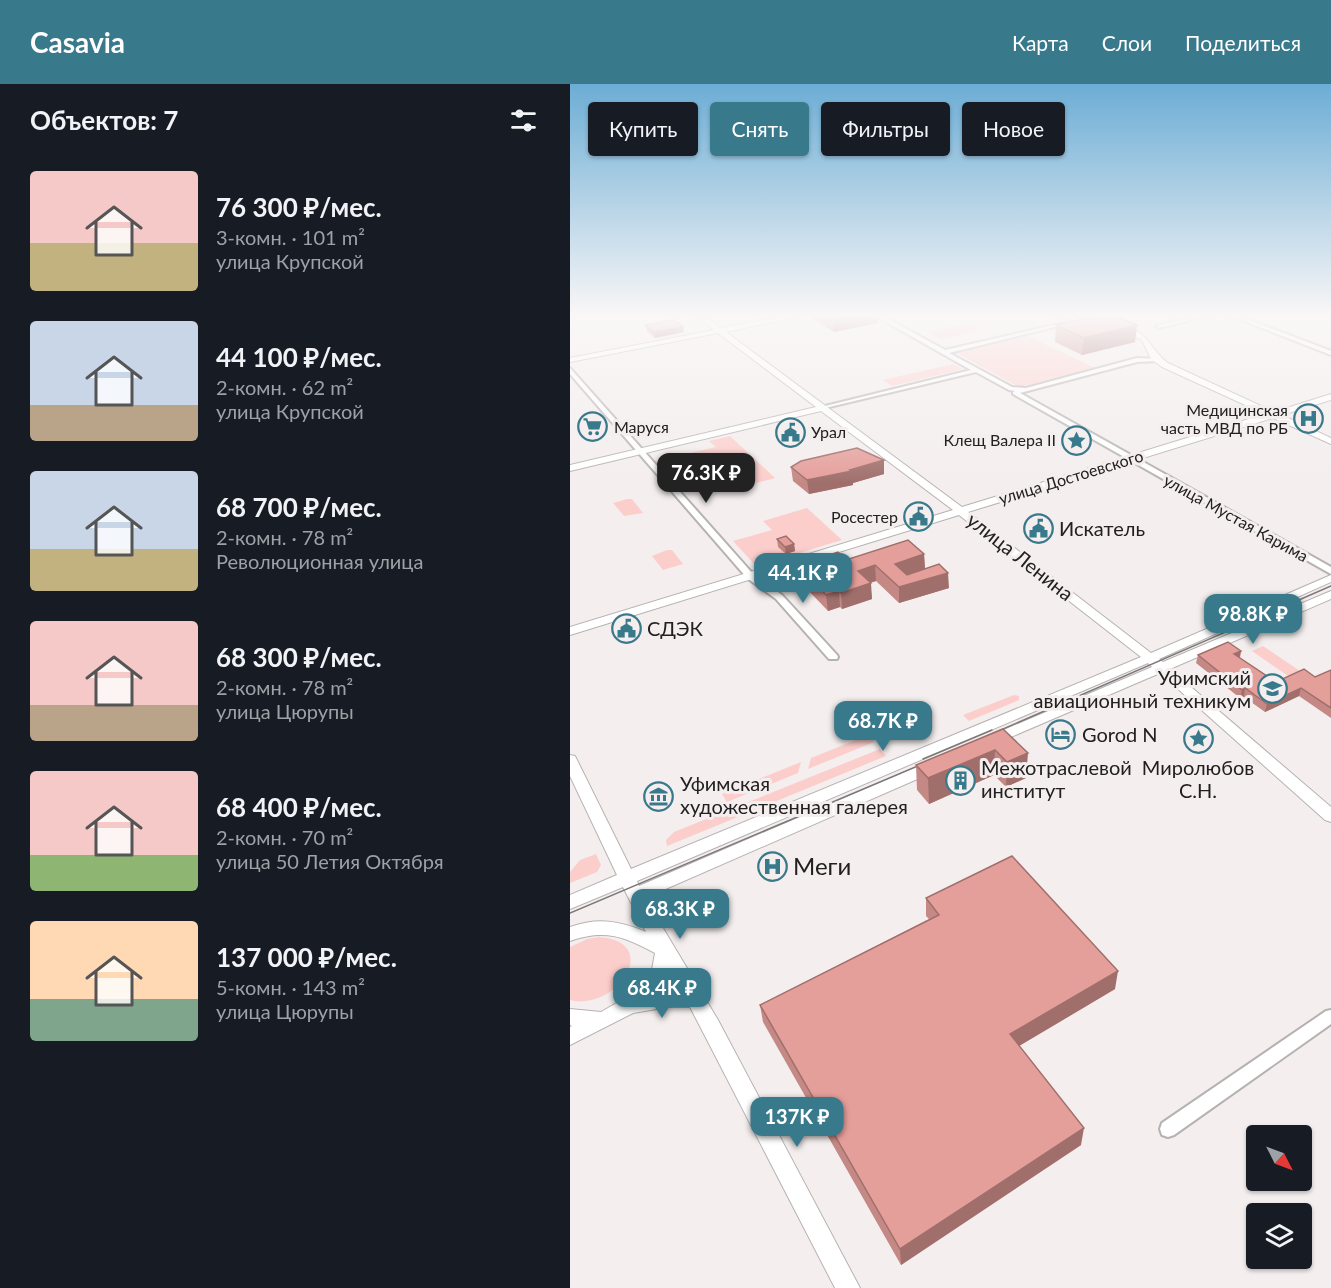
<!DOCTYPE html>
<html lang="ru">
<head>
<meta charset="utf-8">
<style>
  :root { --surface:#171b24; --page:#242831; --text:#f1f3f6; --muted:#9ea1a6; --accent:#387a8c }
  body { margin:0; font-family:Lato,sans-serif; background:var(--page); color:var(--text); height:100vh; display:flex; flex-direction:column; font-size:22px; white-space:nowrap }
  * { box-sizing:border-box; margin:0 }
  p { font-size:20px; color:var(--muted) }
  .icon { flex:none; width:33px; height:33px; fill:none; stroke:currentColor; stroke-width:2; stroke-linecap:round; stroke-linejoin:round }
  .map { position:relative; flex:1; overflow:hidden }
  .panel { display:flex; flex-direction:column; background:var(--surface); width:570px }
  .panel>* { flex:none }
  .banner { position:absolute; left:18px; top:18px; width:570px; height:54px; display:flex; gap:12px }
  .needle { width:39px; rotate:132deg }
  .controls { position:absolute; left:676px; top:1041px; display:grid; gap:12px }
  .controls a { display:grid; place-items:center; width:66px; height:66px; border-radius:6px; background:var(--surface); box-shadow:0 2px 4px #0004; font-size:30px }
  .price { position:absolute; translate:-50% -51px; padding:0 14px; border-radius:12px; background:var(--accent); color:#fff; font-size:20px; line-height:39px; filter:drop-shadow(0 2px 3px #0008) }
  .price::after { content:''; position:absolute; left:50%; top:36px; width:18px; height:14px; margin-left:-9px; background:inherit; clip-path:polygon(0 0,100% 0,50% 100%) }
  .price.on { background:#222; color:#fff }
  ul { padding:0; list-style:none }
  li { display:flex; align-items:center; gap:18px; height:150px; padding:0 30px }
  li span { display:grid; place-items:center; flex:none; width:168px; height:120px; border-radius:6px; color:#555 }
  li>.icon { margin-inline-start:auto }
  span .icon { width:72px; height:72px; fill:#fffc; stroke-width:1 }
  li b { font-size:26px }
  h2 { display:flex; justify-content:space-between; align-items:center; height:72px; padding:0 30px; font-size:26px }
  .pill { padding:0 21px; border-radius:6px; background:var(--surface); box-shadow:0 2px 4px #0004; font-size:21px; line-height:54px }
  .pill.on { background:var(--accent); color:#fff }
  header { display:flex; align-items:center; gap:36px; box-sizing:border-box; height:84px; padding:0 30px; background:var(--accent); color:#fff }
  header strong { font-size:28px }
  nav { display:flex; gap:33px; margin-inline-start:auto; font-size:21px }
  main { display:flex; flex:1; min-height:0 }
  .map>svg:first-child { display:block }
</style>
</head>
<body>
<header>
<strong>Casavia</strong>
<nav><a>Карта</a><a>Слои</a><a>Поделиться</a></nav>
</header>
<main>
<section class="panel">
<h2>Объектов: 7<svg class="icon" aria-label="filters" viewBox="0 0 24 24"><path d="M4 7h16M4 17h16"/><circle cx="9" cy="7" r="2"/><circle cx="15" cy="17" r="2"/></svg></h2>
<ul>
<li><span style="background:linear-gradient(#f6c9c9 60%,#c2b280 0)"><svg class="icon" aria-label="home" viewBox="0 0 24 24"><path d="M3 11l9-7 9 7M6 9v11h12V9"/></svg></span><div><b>76 300 ₽/мес.</b><p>3-комн. · 101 m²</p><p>улица Крупской</p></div></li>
<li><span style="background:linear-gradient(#c9d6e8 70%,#b9a48a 0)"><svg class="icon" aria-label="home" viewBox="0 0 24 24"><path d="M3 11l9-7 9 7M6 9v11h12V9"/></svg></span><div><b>44 100 ₽/мес.</b><p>2-комн. · 62 m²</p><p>улица Крупской</p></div></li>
<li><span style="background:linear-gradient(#c9d6e8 65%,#c2b280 0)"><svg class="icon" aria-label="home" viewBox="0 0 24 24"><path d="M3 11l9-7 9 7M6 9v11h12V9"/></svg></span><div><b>68 700 ₽/мес.</b><p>2-комн. · 78 m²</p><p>Революционная улица</p></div></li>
<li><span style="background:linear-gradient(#f6c9c9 70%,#b9a48a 0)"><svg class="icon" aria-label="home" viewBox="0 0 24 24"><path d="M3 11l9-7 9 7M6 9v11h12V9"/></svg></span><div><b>68 300 ₽/мес.</b><p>2-комн. · 78 m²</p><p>улица Цюрупы</p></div></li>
<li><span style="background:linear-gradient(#f6c9c9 70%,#8fb573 0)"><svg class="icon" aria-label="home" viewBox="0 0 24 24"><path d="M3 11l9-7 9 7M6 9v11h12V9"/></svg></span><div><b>68 400 ₽/мес.</b><p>2-комн. · 70 m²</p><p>улица 50 Летия Октября</p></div></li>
<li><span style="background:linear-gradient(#ffd9b3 65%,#7fa58c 0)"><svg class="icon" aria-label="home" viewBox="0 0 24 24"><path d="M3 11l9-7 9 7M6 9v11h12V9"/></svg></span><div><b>137 000 ₽/мес.</b><p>5-комн. · 143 m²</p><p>улица Цюрупы</p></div></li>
</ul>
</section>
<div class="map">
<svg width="761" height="1204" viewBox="0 0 761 1204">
  <rect width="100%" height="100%" fill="#f4eeee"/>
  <path fill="#fccecb" d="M398 239 410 244 406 245 408 247 370 255 358 248Z
    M456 252 460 253 525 284 449 303 385 268Z
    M383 280 393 285 322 302 313 296Z
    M160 352 205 394 186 399 177 390 136 400 132 396 109 402 86 377 146 363 139 357Z
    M57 415H62L73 429 54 432 43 419Z
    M237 424 272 456 186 482 163 457 202 446 193 437Z
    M97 466H102L113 480 93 486 82 472Z
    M693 562 730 587 718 592 682 567Z
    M444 611 449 612V616L399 637 393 631Z
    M321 642 323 644 301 653 304 658 238 685 241 674Z
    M310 665 316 672 97 762 96 756 104 748Z
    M231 678 228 689 157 718 152 710Z
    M26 770 31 781 27 788 0 799V788L10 776Z
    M29 853C94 858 46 928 0 916V863L17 855Z"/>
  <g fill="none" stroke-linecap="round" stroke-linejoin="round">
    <defs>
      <path id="street" d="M302 230H309L375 266 501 237V239L379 269 442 303 456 304 567 274 588 275V277L567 278 450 309 761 483V490L443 310V308L445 307 439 306 406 288 251 325V323L401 286Z
        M635 230H645L589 244 586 242Z
        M656 230H664L761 267V271Z
        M0 284 183 490 212 511 267 571 268 573 267 575H259L206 515 177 494 0 290Z
        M761 926V940L604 1051 598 1053 592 1051 590 1045 592 1039 756 927Z"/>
      <path id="secondary" d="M123 230H132L151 244 226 230H241L156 248 392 423 695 330 592 283 581 275 572 256 548 246V242C576 242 580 266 598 279L704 328 761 310V316L712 331 761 354V360L703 334 398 428 581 569 761 491V498L589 575 593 578 761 507V515L600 585 761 723V738L755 736 590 589 427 659 422 661 415 656 417 653 582 583 578 579 67 797 69 802 358 678H368L370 682 368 686 75 814 148 936 290 1204H265L120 923H98L63 929 0 961V943L2 942 0 941V925L31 928 57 913 77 894 82 886 85 869C53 852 35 845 0 857V843C28 833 50 837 76 848L53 803 0 825V811L47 791 0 692V671L5 672 7 676 61 785 571 573 389 431 0 551V543L383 426 251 327 0 387V381L246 323 148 249 0 278V274L144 246ZM100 888 110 907 87 909Z
        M480 230H493L527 239 523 241Z"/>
    </defs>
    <use href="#street" stroke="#b7b2b2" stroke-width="4"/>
    <use href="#secondary" stroke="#b7b2b2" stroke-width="2"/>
    <use href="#street" fill="#fff" fill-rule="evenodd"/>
    <use href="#secondary" fill="#fff" fill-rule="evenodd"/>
    <path stroke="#7c7878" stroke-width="1.5" d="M417 652 761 502
      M353 675 422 646
      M0 829 362 676"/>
  </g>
  <path fill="#c58985" d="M239 230H307L308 239 264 248 240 233Z
    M75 241 114 248 85 254 77 247Z
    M486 241 565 258 512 271 485 258Z
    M314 376V390L283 399V401L239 410 223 397 221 383Z
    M207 455 224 460 225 467 216 470 208 463Z
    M354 470 355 485 379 504 329 519 306 497 300 499 302 515 272 525 270 523 258 527 237 505 235 489 250 485 249 474 276 476Z
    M671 567 670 574 706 598 745 593 761 586V634L729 612 695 628 674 613 670 614 626 579 628 571Z
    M433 645 456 694 436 703 424 691 359 720 347 706 346 681Z
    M356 814 545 905 449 962 511 1061 331 1181 193 938 190 921 359 835 356 832Z"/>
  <path fill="#a06f6c" d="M295 230H307L308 239 264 248 263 236Z
    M567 241 565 258 512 271 514 254Z
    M113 243 114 248 85 254 84 248Z
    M314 376V390L283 399V401L239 410 237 396 280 386Z
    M224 460 225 467 216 470 215 463Z
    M354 470 355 485 325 495V480Z
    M305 481 306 497 289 502 288 487Z
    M378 489 379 504 329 519V503Z
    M301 499 302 515 272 525 271 509Z
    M269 507 270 523 258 527 256 511Z
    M671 567 669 575 664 570Z
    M675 604 674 613 670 614 672 606Z
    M731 604 729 612 695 628 697 620Z
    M425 666 424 691 359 720 358 694Z
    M458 669 456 694 436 703 437 678Z
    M548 887 545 905 439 968 440 950Z
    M514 1044 511 1061 331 1181 330 1165Z"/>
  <path fill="#e59f9b" stroke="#a06f6c" stroke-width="1.5" d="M252 230H295L263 236Z
    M534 230H542L567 241 514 254 486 241Z
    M104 236 113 243 84 248 75 241Z
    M287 364 314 376 280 386 282 387 237 396 221 383 231 377Z
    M216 452 224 460 215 463 207 455Z
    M338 456 354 470 325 480 337 491 369 480 378 489 329 503 305 481 288 487 301 499 271 509 269 507 256 511 235 489 258 483 249 474 268 468 276 476Z
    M658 558 671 567 664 570 706 598 734 585 745 593 761 586V624L731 604 697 620 675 604 672 606 628 571Z
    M433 645 458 669 437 678 425 666 358 694 346 681Z
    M442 772 548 887 440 950 514 1044 330 1165 190 921 369 831 356 814Z"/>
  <linearGradient id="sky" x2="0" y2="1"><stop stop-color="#6cadd5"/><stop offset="0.58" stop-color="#faf7f7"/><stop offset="1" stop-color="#faf7f7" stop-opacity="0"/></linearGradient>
  <rect width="761" height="399" fill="url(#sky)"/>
  <defs>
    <symbol id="hospital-ring" viewBox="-11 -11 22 22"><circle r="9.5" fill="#f4eeee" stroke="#387a8c" stroke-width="1.5"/><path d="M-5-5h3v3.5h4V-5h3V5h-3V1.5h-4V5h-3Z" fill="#387a8c"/></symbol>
    <symbol id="supermarket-ring" viewBox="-11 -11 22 22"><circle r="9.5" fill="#f4eeee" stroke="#387a8c" stroke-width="1.5"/><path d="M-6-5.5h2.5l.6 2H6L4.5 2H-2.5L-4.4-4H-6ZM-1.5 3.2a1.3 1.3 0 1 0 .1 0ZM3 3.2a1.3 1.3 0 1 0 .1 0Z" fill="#387a8c"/></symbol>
    <symbol id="civic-ring" viewBox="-11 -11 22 22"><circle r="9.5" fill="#f4eeee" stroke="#387a8c" stroke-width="1.5"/><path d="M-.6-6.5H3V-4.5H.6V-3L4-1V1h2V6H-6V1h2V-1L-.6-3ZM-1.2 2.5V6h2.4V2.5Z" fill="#387a8c"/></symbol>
    <symbol id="sight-ring" viewBox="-11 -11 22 22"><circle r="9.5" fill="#f4eeee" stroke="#387a8c" stroke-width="1.5"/><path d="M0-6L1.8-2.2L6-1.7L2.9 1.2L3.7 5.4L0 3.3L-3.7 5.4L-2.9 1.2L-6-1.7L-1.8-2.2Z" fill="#387a8c"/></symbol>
    <symbol id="university-ring" viewBox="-11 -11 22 22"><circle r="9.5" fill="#f4eeee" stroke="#387a8c" stroke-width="1.5"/><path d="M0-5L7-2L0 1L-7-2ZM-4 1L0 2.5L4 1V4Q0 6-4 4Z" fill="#387a8c"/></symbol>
    <symbol id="hotel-ring" viewBox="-11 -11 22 22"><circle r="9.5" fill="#f4eeee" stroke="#387a8c" stroke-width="1.5"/><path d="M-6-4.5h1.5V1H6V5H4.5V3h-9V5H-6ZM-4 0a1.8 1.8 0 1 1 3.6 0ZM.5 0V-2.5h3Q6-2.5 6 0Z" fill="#387a8c"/></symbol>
    <symbol id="building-ring" viewBox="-11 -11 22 22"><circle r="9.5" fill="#f4eeee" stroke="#387a8c" stroke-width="1.5"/><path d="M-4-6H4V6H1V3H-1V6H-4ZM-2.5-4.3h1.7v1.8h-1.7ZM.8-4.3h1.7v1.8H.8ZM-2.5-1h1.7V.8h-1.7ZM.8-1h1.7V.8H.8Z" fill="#387a8c"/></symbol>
    <symbol id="museum-ring" viewBox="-11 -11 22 22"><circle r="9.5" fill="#f4eeee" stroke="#387a8c" stroke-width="1.5"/><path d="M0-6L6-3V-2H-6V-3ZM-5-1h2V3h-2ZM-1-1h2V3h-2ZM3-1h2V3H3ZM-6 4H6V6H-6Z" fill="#387a8c"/></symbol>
  </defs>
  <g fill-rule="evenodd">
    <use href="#hospital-ring" x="722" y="318" width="33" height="33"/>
    <use href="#supermarket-ring" x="6" y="326" width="33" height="33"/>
    <use href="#civic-ring" x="204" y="332" width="33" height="33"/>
    <use href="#sight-ring" x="490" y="340" width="33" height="33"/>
    <use href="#civic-ring" x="332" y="416" width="33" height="33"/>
    <use href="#civic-ring" x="452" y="428" width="33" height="33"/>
    <use href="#civic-ring" x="40" y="528" width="33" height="33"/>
    <use href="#university-ring" x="686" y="588" width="33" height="33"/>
    <use href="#hotel-ring" x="474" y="634" width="33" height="33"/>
    <use href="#sight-ring" x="612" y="638" width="33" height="33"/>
    <use href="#building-ring" x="374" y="680" width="33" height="33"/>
    <use href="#museum-ring" x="72" y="696" width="33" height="33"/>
    <use href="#hospital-ring" x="186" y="766" width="33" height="33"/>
  </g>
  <g text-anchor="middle" stroke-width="6" stroke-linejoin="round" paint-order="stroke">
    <g font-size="16" fill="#222020" stroke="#f4eeee" text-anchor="end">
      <text x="718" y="332">Медицинская<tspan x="718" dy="18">часть МВД по РБ</tspan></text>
      <text x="44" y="349" text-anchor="start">Маруся</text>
      <text x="241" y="354" text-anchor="start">Урал</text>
      <text x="486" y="362">Клещ Валера II</text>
      <text x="328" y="439">Росестер</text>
    </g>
    <g font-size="16" fill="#222020" stroke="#f4eeee">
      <text transform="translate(501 393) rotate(-17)" y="6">улица Достоевского</text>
      <text transform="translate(666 434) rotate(29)" y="6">улица Мустая Карима</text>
    </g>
    <g font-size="20" fill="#222020" stroke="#f4eeee" text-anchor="start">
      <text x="489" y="452">Искатель</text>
      <text x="77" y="552">СДЭК</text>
      <text x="681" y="601" text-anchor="end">Уфимский<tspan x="681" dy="23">авиационный техникум</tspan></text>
      <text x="512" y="658">Gorod N</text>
      <text x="411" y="691">Межотраслевой<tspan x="411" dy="23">институт</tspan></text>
      <text x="628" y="691" text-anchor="middle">Миролюбов<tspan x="628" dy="23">С.Н.</tspan></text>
      <text x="110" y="707">Уфимская<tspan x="110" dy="23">художественная галерея</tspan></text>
    </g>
    <g font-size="20" fill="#222020" stroke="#f4eeee">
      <text transform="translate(450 473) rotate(38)" y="7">улица Ленина</text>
    </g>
    <g font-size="24" fill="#222020" stroke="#f4eeee" text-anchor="start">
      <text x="223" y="791">Меги</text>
    </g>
  </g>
</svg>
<div class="controls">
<a><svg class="needle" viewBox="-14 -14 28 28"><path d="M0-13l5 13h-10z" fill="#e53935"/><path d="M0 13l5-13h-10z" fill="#9ea1a6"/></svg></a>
<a><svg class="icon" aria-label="layers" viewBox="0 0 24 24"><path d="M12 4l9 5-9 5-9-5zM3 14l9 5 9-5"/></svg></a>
</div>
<b class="price on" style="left:136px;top:420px">76.3K ₽</b>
<b class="price" style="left:233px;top:520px">44.1K ₽</b>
<b class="price" style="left:683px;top:561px">98.8K ₽</b>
<b class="price" style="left:313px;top:668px">68.7K ₽</b>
<b class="price" style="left:110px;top:856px">68.3K ₽</b>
<b class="price" style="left:92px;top:935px">68.4K ₽</b>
<b class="price" style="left:227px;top:1064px">137K ₽</b>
<div class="banner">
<a class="pill">Купить</a>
<a class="pill on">Снять</a>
<a class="pill">Фильтры</a>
<a class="pill">Новое</a>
</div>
</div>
</main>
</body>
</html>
